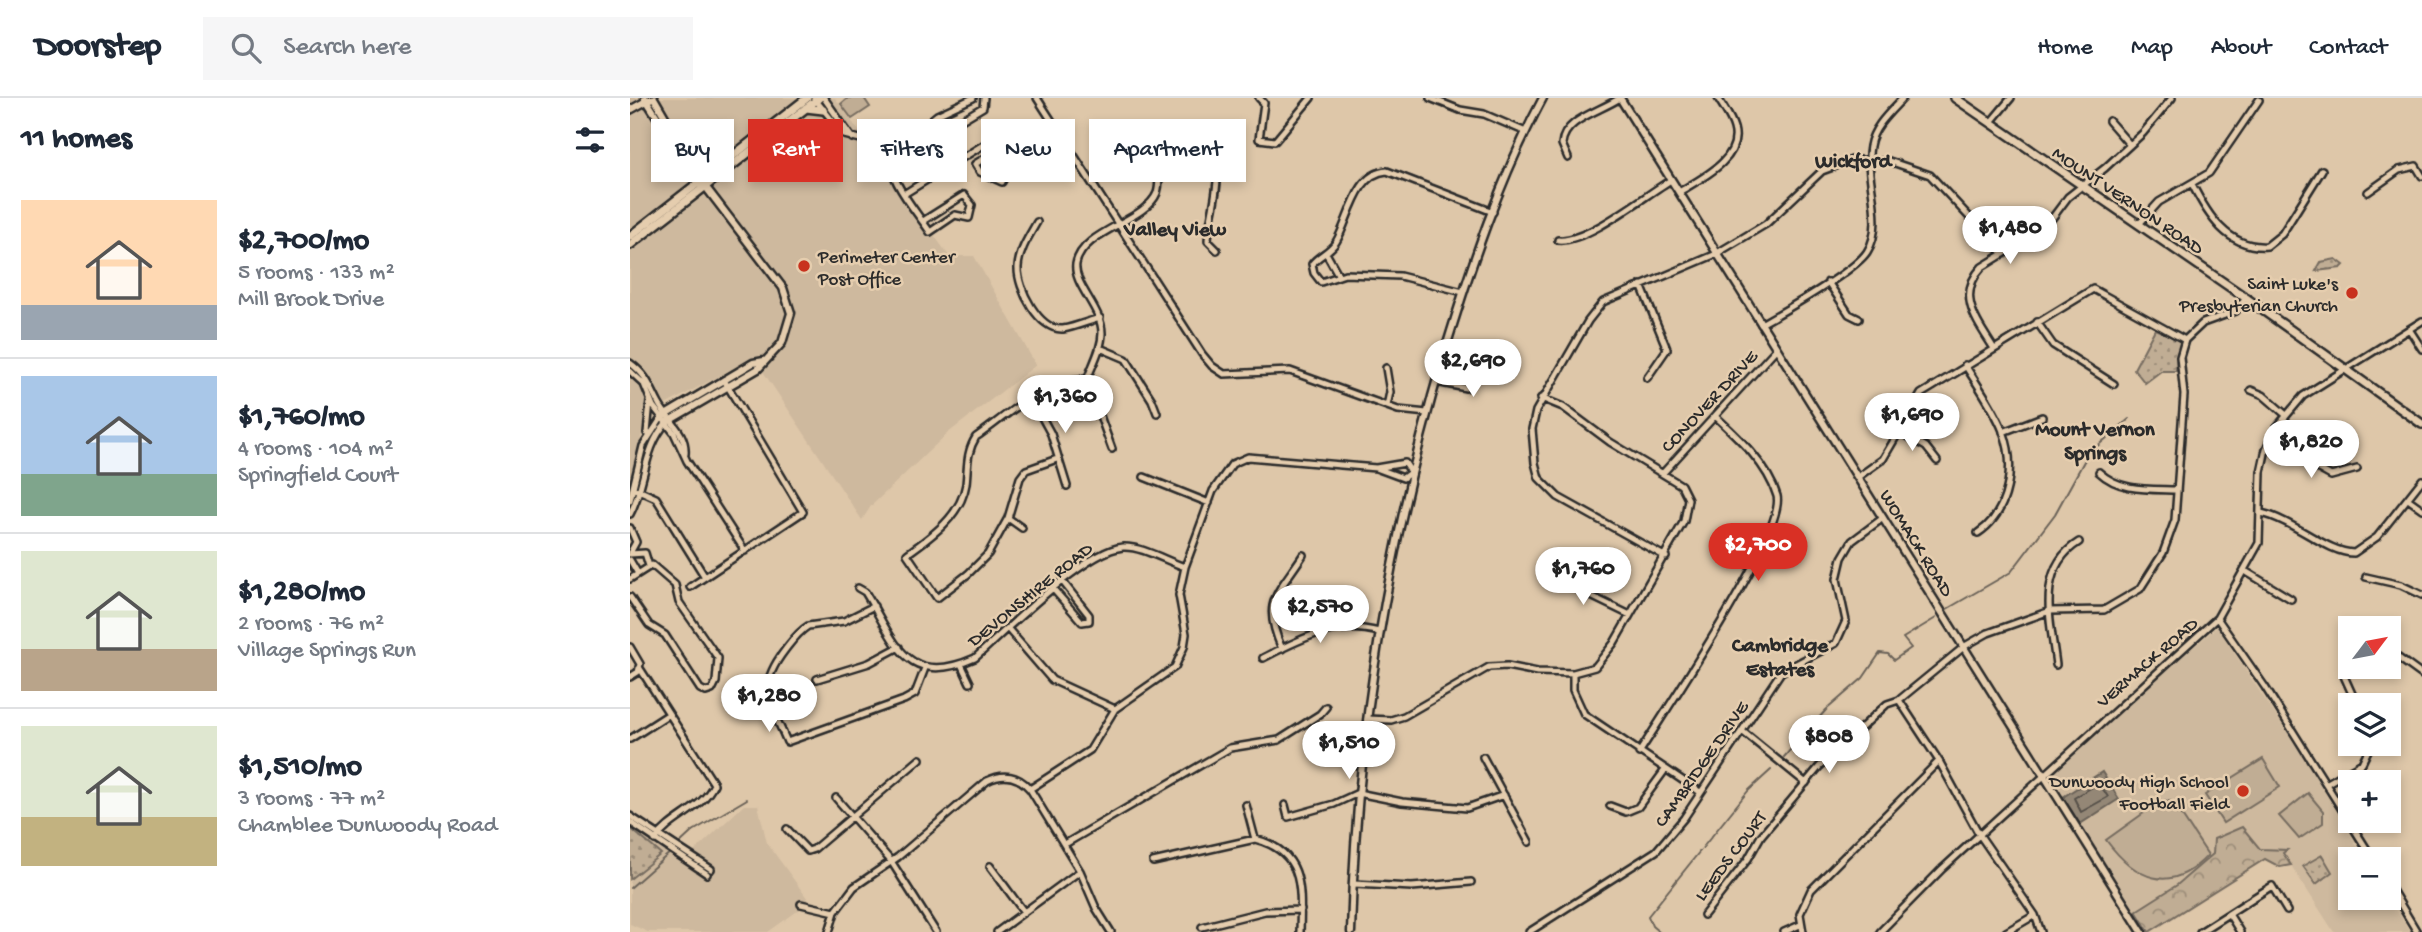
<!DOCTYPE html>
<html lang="en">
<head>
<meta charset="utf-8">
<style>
  :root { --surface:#fff; --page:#f6f6f7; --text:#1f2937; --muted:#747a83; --line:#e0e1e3; --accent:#d93025 }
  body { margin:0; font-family:"Gochi Hand",sans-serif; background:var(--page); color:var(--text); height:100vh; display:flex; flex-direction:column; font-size:26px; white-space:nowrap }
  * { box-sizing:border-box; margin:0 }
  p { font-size:23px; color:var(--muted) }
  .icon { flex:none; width:38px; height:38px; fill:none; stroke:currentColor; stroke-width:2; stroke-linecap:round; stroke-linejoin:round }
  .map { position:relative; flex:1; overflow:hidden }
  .drawer { display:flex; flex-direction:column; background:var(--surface); width:630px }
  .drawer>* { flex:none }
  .banner { position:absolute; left:21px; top:21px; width:665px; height:63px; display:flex; gap:14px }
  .needle { width:46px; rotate:58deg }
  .buttons { position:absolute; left:1708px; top:518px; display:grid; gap:14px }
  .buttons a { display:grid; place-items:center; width:63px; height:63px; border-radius:0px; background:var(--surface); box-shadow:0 4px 10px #0003; font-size:35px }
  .price { position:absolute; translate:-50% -60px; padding:0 16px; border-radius:24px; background:#fff; color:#222; font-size:23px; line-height:46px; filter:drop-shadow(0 2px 4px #0008) }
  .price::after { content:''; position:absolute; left:50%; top:42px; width:21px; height:16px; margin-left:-10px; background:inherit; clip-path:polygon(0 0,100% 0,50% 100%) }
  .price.active { background:var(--accent); color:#fff }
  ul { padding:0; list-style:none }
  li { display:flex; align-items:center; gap:21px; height:175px; padding:0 21px }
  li+li { border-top:2px solid var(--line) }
  li span { display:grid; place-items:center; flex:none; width:196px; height:140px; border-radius:0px; color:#555 }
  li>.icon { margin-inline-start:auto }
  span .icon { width:84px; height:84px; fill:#fffc; stroke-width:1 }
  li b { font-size:30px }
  h2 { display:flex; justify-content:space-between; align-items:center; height:84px; padding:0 21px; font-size:30px }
  .pill { padding:0 24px; border-radius:0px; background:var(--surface); box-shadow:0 4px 10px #0003; font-size:24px; line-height:63px }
  .pill.active { background:var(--accent); color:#fff }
  header { display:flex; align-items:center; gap:42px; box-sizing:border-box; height:98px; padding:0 35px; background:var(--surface); border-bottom:2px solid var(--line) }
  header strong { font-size:33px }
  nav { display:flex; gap:38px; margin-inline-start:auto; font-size:24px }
  .search { width:490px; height:63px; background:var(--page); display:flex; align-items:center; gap:18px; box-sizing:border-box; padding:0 24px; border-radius:0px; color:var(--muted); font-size:26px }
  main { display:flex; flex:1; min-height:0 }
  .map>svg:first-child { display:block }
</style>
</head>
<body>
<header>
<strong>Doorstep</strong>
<div class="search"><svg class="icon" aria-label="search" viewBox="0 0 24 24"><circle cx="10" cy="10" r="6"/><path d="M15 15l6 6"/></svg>Search here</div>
<nav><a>Home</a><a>Map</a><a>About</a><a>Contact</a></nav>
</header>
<main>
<section class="drawer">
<h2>11 homes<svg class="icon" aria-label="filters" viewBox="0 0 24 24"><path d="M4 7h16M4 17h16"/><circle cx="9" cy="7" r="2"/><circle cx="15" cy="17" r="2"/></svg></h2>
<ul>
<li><span style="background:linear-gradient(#ffd9b3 75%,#9aa5b1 0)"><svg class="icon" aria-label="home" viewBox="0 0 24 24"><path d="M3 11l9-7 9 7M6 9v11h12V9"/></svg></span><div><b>$2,700/mo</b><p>5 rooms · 133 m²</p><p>Mill Brook Drive</p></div></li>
<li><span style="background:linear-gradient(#a9c7e8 70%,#7fa58c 0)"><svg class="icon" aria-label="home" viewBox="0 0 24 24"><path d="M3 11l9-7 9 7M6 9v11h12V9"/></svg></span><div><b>$1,760/mo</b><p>4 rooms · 104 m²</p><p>Springfield Court</p></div></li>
<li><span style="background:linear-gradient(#dfe7d0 70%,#b9a48a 0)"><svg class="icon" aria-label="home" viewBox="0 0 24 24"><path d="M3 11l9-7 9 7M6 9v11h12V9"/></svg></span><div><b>$1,280/mo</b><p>2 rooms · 76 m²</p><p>Village Springs Run</p></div></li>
<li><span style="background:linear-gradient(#dfe7d0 65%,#c2b280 0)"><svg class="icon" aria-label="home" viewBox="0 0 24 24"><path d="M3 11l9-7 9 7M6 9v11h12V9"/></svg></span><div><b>$1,510/mo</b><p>3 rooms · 77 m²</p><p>Chamblee Dunwoody Road</p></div></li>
</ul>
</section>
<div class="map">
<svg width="1792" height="834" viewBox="0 0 1792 834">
  <defs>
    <pattern id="forest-crowns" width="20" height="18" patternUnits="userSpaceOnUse" patternTransform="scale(1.75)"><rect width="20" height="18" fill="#c0ad94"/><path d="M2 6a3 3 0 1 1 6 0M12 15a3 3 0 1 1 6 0" fill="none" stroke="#9c8d79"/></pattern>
    <pattern id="park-dots" width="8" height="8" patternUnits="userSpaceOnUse" patternTransform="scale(1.75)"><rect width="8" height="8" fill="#c0ad94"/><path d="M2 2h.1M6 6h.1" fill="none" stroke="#9c8d79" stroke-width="1.8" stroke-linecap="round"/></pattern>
  </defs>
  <rect width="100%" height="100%" fill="#dec7a9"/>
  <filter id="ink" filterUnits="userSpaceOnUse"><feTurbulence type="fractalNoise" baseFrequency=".0143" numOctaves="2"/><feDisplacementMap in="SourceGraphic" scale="14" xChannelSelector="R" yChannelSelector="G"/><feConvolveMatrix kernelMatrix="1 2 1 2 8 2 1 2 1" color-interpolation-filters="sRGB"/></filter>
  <g filter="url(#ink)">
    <path fill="#ceb99e" d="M0 0H205L319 158H344L406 267 318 335 241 408 232 422 134 275 126 258 22 314 14 327 0 385Z
      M1587 529 1674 660 1735 761H1720V800L1759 799 1780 834H1704L1653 755 1656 753 1630 751 1612 729 1585 741 1583 756 1547 787 1506 813 1454 733 1422 677 1486 616Z
      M114 707H128L137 745 180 804 138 834H18L0 826V728L53 764Z"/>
    <path fill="url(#forest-crowns)" stroke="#766c60" stroke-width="2" d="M1612 729 1630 751 1657 752 1653 755 1661 767 1650 769 1635 761 1519 834 1506 813 1547 787 1583 756 1584 741Z"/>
    <path fill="url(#park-dots)" stroke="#766c60" stroke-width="2" d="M1706 161 1714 167 1711 170 1686 173 1691 164Z
      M1525 231 1550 242 1552 246 1547 255 1546 273H1531L1515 285 1504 271Z
      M0 730 31 756 0 781Z
      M1692 757 1702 774 1686 786 1673 768Z"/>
    <path fill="#c0ad94" stroke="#766c60" stroke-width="2" d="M218 0H234L240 9 222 21 211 6Z
      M1633 661 1650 689 1593 725 1575 697Z
      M1678 695 1693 713V725L1669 741 1649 718Z
      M1532 702 1543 704 1578 757C1540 798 1505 781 1476 742Z"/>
    <path fill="#948776" stroke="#6a6258" stroke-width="2" d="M1472 674 1489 701 1450 726 1433 699Z"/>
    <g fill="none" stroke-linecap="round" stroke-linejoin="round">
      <path stroke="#555049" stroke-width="2" d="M1469 685 1478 699 1451 714 1444 700Z"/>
      <path stroke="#6a6258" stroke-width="2" d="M1317 511 1381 474 1425 416 1458 356 1499 321
        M1154 659 1196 612 1233 580 1250 555 1258 556 1264 562 1281 550 1273 540 1306 520
        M48 747 63 733 117 701
        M0 790 42 753
        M1029 834 1022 828 1018 818 1118 693 1141 672"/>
      <defs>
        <path id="minor" d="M184 0 214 37 267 50 307 17 343 0
          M194 0 222 40
          M407 0 572 256 582 268 594 276 660 273 768 312 797 315
          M629 0 634 5 629 41 645 43 681 0
          M800 0 830 12 854 16 896 34
          M1479 23 1500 47
          M1361 24 1381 0
          M273 47 295 82
          M259 49C255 79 284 110 300 134L325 117 339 120 342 107 334 97 293 123
          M317 57 305 38 353 9 354 0
          M938 60 932 46C934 21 969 14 990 0
          M1562 86C1577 116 1598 151 1637 148L1652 136 1692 72
          M1049 94C1070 81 1113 61 1104 30 1101 19 1093 9 1088 0
          M1738 94 1769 72 1786 68 1792 78
          M274 96 371 36 377 40 391 61 379 69 372 84 350 74 345 66 380 45
          M407 124C399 138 389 153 388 169 387 190 409 233 433 231 445 229 459 223 470 220
          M1509 126 1529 104 1579 75 1629 2
          M928 142C957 145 1015 97 1041 82
          M696 155 709 178
          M1198 184 1219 216 1229 221
          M1011 187 1037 251 1017 280
          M833 194 770 178 715 176 691 184 684 175 682 166C689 157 700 154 706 144 720 121 725 75 757 73L863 114
          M1407 224 1423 247 1484 286
          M1131 226C1154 213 1224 174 1237 154 1256 125 1234 80 1240 48 1243 29 1260 14 1273 0
          M1779 231 1792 251
          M1363 249C1346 222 1326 197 1352 169L1414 131 1438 99 1475 70 1513 35 1542 0
          M470 250 496 261 522 302 527 315
          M0 265C17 277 20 289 29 306 38 323 57 334 55 356
          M1335 267C1348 288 1364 310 1373 333 1386 367 1380 414 1348 435
          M756 270 760 294 757 308
          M0 273 14 286 23 308 44 335 57 363 115 453
          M806 284 836 290 854 260
          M1621 292 1633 297 1656 317
          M402 301 421 336 437 388
          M1269 333 1296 349 1307 363
          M1373 334 1412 319
          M17 335 20 303
          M1640 344 1701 378 1727 371
          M482 351 457 282C462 267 472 251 472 235 472 210 443 187 446 166 452 132 515 124 527 95 532 81 525 62 527 47 537 37 547 32 562 35 608 44 578 116 578 143L587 152
          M427 361 396 372 390 380 378 420 358 456 338 476 307 500 277 456C301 439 331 418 336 386 338 368 336 355 346 339 375 319 422 275 457 282
          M1469 374C1490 394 1520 391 1547 392
          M1033 375 1146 251
          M514 379 579 405
          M1228 379 1253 361 1291 296 1463 191 1555 242
          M4 390 26 400 75 479
          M1778 401 1792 411
          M0 402 13 348 32 319
          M1631 415C1664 422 1697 455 1724 455L1747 439 1792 382
          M0 416C16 387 13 350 37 324
          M378 420 392 430
          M0 430 6 444 0 455
          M0 456 15 455 19 468
          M1036 459 928 399 909 380 905 365 902 331 906 313 958 223 973 204 1084 157 1136 126 1192 73 1222 62 1259 63 1300 77 1374 156
          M0 462 7 474
          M1615 473 1661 501
          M918 477 1000 517
          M1736 479 1771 487 1792 497
          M0 481 22 467 45 487 49 504 88 560 86 584 82 592 76 594 70 591 35 537 19 527 0 499
          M60 489 173 414 94 282
          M228 490 235 494C266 544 275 591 345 560 375 533 456 452 493 449 512 448 536 463 555 469
          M424 492 452 524 459 523V517L433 484
          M244 508 214 523 178 528C168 534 162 543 155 552 125 591 140 604 157 644L274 602 285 596 295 570
          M1587 520 1635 589 1743 761
          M378 531 422 582 485 611
          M0 549 10 566 8 574 0 579
          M652 551C631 503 647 497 673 457
          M1759 553 1792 577
          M1720 557 1714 578 1727 607
          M633 560C672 540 705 522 749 534
          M331 566 340 585
          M1426 567C1421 524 1405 471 1449 444
          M9 569 84 686C72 712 41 719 25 742
          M943 575V592L954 616 1070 694
          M187 581 239 565 269 549
          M1269 602 1309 663 1349 736 1405 817 1411 834
          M737 621 761 622 774 618 859 569 877 568 907 574 943 575 965 569 984 545 1054 423 1058 401 1051 387 980 344 933 309 911 300
          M1112 633 1176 685
          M0 641 39 616
          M1009 655C1034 615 1156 434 1147 398 1138 367 1108 339 1085 318
          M853 659 899 744
          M1696 686 1732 665 1741 646
          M400 691 460 652 485 611 545 569 554 549 556 536 549 497 555 469 583 393 602 366 618 359 746 370 775 365 781 374 773 380 746 370
          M206 700 261 763 306 834
          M616 707 625 741
          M655 707 658 719 704 706 728 695 772 704 837 710 874 697
          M980 708 996 714 1008 709 1035 672
          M0 718 81 771
          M0 724 77 776
          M157 731 178 753 184 751 290 661
          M435 746 600 650 649 642 690 616 696 609
          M523 764 625 741C675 754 671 791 670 834
          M360 768 394 814
          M724 786 782 789 841 784
          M1759 787 1787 834
          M171 806 205 814
          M1599 816 1610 834
          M1074 817 1118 761 1131 738 1189 669 1257 606 1269 602 1335 548 1358 535 1420 513 1474 512 1510 491 1533 455 1545 422 1554 297 1550 259 1555 242 1573 225 1606 213 1616 200
          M572 829 635 813 671 812
          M199 834 205 814 224 789 268 759 357 683C373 675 388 677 400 691L450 773 466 810 481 834
          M367 834 450 773
          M899 834 1026 753 1054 720 1151 574 1206 545 1216 523 1207 481 1212 460 1222 443 1253 420
          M1154 834 1170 827
          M1173 834 1170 816 1181 792 1309 663
          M1250 834 1312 771 1587 520 1629 445 1631 374 1636 351 1646 330 1673 298 1792 223
          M1376 834 1405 817
          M1570 834 1642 788 1657 813"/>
        <path id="tertiary" d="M15 0 70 87
          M24 0 75 88 153 190 161 215 152 245 128 271 37 324
          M990 0 1512 834
          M0 12 20 1
          M32 319 123 265 134 263
          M721 834C726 639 759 443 814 256 840 170 870 80 913 0"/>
        <path id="secondary" d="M1325 0 1616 200 1792 326
          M176 10 193 12
          M0 138 177 0
          M0 147 189 0"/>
      </defs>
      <use href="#minor" stroke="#2b2b2b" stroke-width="10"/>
      <use href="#tertiary" stroke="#2b2b2b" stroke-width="11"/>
      <use href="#secondary" stroke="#2b2b2b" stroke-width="12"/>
      <use href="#minor" stroke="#e5cdae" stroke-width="5"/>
      <use href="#tertiary" stroke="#e5cdae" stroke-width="6"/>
      <use href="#secondary" stroke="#e5cdae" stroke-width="7"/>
    </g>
  </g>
  <g fill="#c8321e" stroke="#e5cdae" stroke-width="2.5">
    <circle cx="174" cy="168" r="7"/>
    <circle cx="1722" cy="195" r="7"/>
    <circle cx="1613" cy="693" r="7"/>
  </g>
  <g text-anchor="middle" stroke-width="5" stroke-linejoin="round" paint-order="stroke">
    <g font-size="19" fill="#2b2b2b" stroke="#e5cdae">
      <text transform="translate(1499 101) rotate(34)" y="7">MOUNT VERNON ROAD</text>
      <text transform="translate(1078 302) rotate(-47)" y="7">CONOVER DRIVE</text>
      <text transform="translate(1288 444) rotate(58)" y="7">WOMACK ROAD</text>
      <text transform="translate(399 495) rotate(-39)" y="7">DEVONSHIRE ROAD</text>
      <text transform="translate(1516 563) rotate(-41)" y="7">VERMACK ROAD</text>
      <text transform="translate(1070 665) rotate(-55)" y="7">CAMBRIDGE DRIVE</text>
      <text transform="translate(1099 757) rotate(-53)" y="7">LEEDS COURT</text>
    </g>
    <g font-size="19" fill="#2b2b2b" stroke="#e5cdae" text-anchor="end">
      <text x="188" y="164" text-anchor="start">Perimeter Center<tspan x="188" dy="22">Post Office</tspan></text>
      <text x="1708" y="191">Saint Luke's<tspan x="1708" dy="22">Presbyterian Church</tspan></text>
      <text x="1599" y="689">Dunwoody High School<tspan x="1599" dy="22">Football Field</tspan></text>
    </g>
    <g font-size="21" font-weight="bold" fill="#2b2b2b" stroke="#e5cdae">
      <text x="1223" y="69">Wickford</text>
      <text x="545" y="137">Valley View</text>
      <text x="1465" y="337">Mount Vernon<tspan x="1465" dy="24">Springs</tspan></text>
      <text x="1150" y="553">Cambridge<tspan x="1150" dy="24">Estates</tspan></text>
    </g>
  </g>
</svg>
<div class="buttons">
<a><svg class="needle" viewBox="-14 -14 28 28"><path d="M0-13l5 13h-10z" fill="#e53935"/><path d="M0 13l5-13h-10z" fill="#747a83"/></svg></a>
<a><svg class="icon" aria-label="layers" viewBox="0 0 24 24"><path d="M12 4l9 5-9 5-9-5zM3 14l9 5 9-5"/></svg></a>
<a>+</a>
<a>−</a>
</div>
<b class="price" style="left:1380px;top:168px">$1,480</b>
<b class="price" style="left:843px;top:301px">$2,690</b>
<b class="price" style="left:435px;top:337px">$1,360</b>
<b class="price" style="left:1282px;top:355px">$1,690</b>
<b class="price" style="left:1681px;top:382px">$1,820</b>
<b class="price active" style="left:1128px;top:485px">$2,700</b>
<b class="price" style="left:953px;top:509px">$1,760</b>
<b class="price" style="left:690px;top:547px">$2,570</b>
<b class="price" style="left:139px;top:636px">$1,280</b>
<b class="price" style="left:1199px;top:677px">$808</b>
<b class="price" style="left:719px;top:683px">$1,510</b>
<div class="banner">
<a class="pill">Buy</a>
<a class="pill active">Rent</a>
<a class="pill">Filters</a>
<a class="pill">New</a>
<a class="pill">Apartment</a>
</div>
</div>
</main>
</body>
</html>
